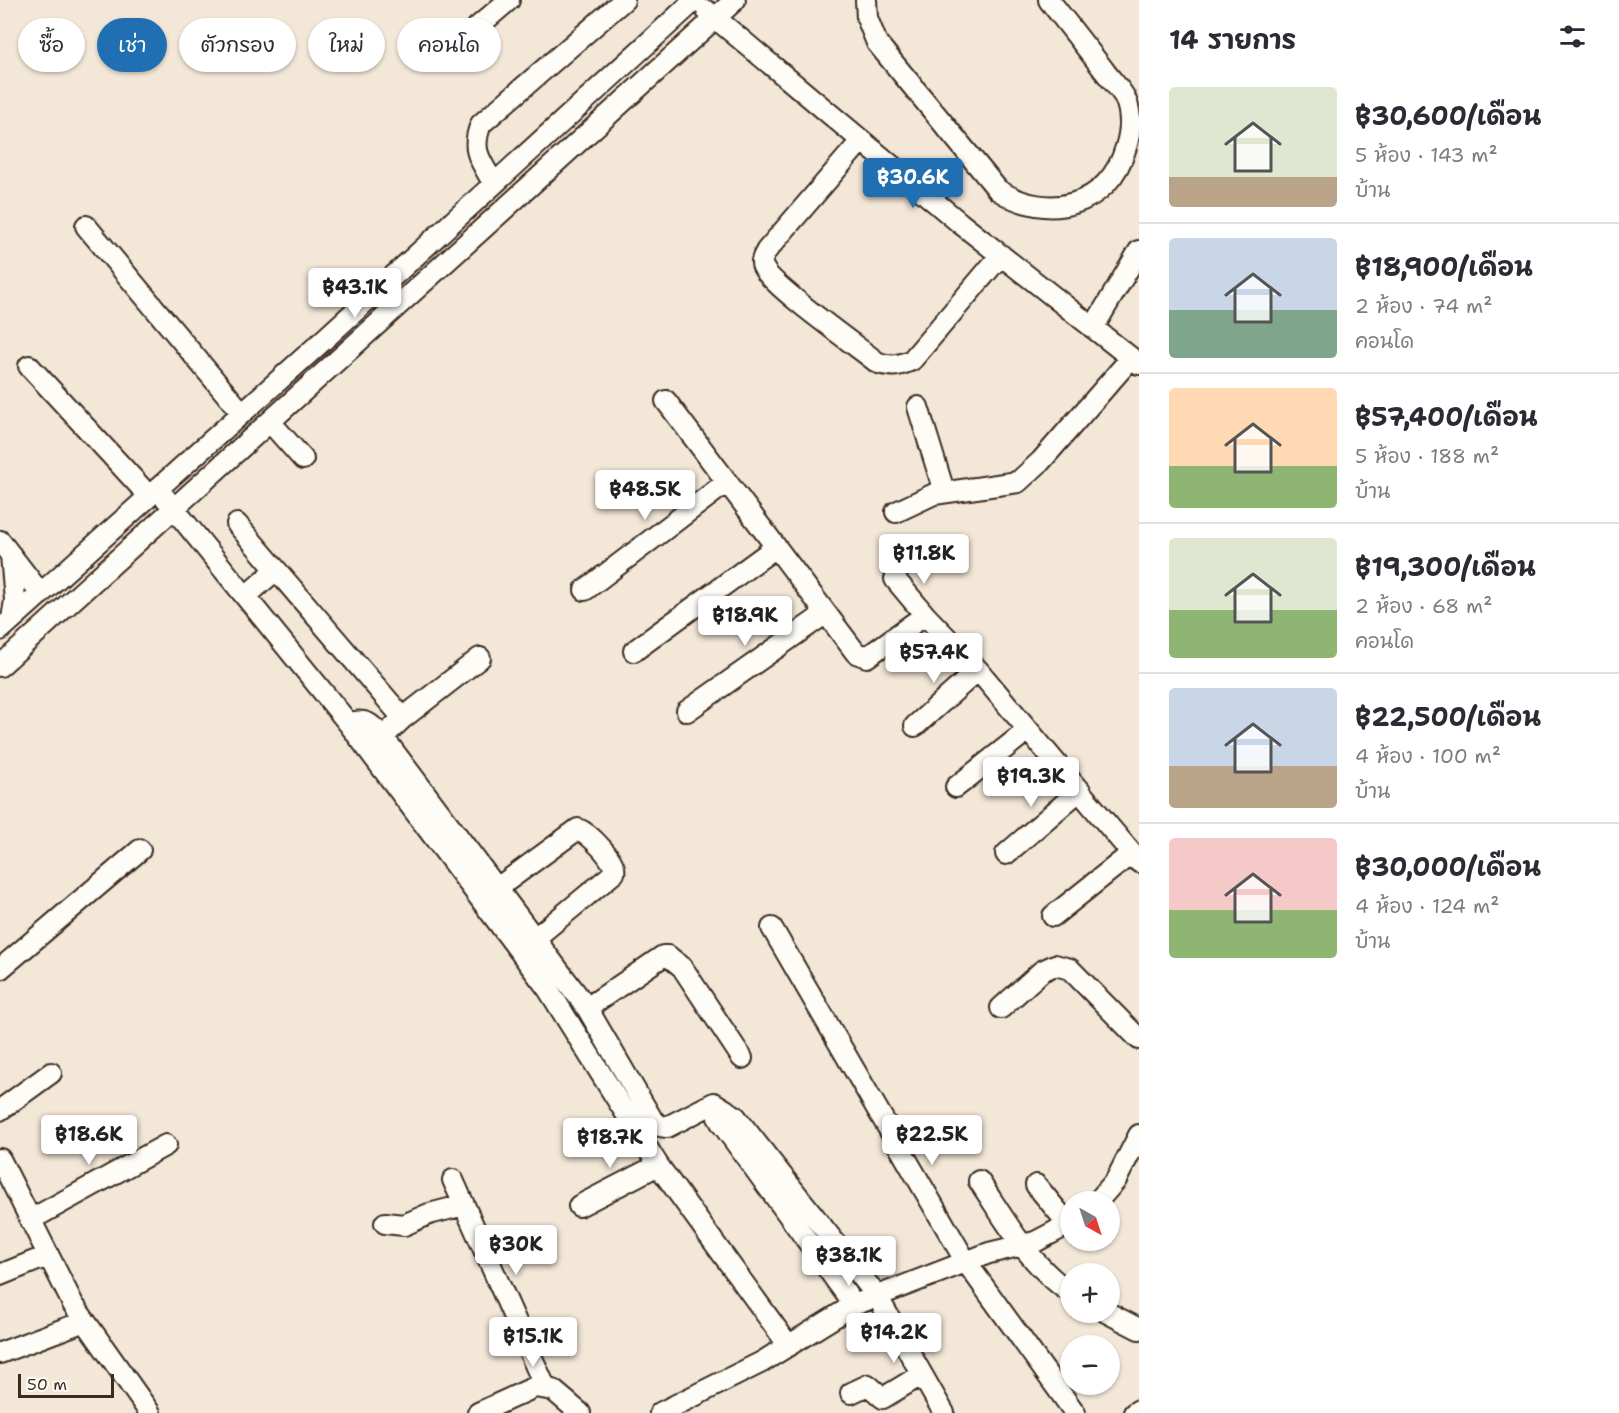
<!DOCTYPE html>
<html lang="th">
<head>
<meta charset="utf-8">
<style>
  :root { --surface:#fff; --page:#f7f7f7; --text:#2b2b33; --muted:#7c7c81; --line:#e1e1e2; --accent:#1f6fb2 }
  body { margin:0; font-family:"Shantell Sans","Playpen Sans Thai",sans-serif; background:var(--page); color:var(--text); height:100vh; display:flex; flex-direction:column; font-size:22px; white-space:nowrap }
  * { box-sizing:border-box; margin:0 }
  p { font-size:20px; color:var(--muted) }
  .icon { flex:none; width:33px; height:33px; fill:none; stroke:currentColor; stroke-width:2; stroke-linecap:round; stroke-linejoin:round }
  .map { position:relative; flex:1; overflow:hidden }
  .details { display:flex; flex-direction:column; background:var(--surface); width:480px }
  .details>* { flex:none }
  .guide { position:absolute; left:18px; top:18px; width:570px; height:54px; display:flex; gap:12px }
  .needle { width:39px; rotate:141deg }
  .buttons { position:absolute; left:1060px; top:1191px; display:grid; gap:12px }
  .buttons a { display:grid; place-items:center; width:60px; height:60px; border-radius:50%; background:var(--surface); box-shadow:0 2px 4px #0004; font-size:30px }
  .scale { position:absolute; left:18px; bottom:15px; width:96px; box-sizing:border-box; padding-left:6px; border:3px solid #3b2a1e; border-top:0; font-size:16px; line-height:21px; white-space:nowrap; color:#3b2a1e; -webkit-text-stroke:4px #fdfcf7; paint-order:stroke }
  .price { position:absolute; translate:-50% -51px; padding:0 14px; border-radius:6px; background:#fff; color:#222; font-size:20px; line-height:39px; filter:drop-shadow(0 2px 3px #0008) }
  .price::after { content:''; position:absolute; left:50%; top:36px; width:18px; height:14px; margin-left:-9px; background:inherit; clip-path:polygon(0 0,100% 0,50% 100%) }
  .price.current { background:var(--accent); color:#fff }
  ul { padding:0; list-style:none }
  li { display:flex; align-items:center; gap:18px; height:150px; padding:0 30px }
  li+li { border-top:2px solid var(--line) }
  li span { display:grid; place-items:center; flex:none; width:168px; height:120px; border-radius:6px; color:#555 }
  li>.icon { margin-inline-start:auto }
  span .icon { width:72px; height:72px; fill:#fffc; stroke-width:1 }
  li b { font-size:26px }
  h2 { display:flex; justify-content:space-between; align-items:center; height:72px; padding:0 30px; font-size:26px }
  .pill { padding:0 21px; border-radius:27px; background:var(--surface); box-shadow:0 2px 4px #0004; font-size:21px; line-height:54px }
  .pill.current { background:var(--accent); color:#fff }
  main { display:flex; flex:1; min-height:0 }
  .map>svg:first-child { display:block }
</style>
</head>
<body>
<main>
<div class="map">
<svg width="1139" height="1413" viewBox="0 0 1139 1413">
  <rect width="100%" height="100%" fill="#f3e7d8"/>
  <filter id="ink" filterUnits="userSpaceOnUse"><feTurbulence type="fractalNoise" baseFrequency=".0167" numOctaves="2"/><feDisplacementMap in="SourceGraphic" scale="12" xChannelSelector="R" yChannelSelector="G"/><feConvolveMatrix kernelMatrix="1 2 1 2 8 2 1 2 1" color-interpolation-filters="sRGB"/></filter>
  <g filter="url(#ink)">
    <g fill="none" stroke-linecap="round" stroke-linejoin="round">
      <defs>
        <path id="minor" d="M866 0 867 18 877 43 998 190C1048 222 1109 207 1126 147 1131 131 1132 114 1125 98 1120 88 1109 78 1103 69 1085 46 1067 23 1049 0
          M707 11 960 223 1139 364
          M474 30 509 0
          M861 141 767 250C764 255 760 261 763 267 770 285 858 347 878 363 892 367 899 366 912 360L1001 255
          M494 184C481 161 470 151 481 124L624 0
          M86 226 242 413
          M1093 328 1139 251
          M29 366 149 496
          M666 401 856 653 867 657 925 615 978 670 1139 862
          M918 407 944 491
          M271 423 303 459
          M158 489 349 724 548 989 658 1165 789 1346
          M896 512 934 494 1018 482 1041 461 1131 358
          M237 524 403 718 383 737
          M0 541 41 594
          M11 555 15 600 12 619
          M895 579 925 615
          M585 590 727 482
          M246 596 276 570
          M0 630 317 346 695 0
          M634 651 776 547
          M0 666 735 0
          M687 711 826 613
          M403 718 480 658
          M349 724C365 717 372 725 383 737L587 1008 663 956H668L682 967 742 1058
          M915 726 978 670
          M956 787 1028 730
          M1006 854 1080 790
          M496 889 578 829C589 833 618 862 614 873L534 939
          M1053 916 1132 853
          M772 928 966 1262 1075 1413
          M0 969 140 850
          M587 1008 652 1119 660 1126 667 1127 714 1103 735 1116 877 1296 944 1413
          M1001 1008 1042 971 1055 965 1070 969 1139 1039
          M719 1108 718 1117 722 1124 854 1305
          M0 1110 51 1073
          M0 1159 73 1304 150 1413
          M453 1180 545 1387
          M979 1181C1006 1221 1030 1266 1071 1293
          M1036 1185 1069 1225
          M1097 1202 1116 1180 1139 1135
          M579 1206 658 1165
          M30 1220 166 1145
          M385 1223 404 1225 429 1214 464 1205
          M0 1275 47 1256
          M1106 1312 1139 1329
          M0 1353 85 1321
          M851 1393 868 1385 883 1398 921 1375
          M478 1413 535 1387 553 1390 580 1413
          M660 1413 762 1362 854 1305 989 1253 1035 1242 1071 1223
          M1134 1413 1139 1410"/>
      </defs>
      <use href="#minor" stroke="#3b2a1e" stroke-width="24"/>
      <use href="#minor" stroke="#fdfcf7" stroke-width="20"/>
    </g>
  </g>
</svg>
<div class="buttons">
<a><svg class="needle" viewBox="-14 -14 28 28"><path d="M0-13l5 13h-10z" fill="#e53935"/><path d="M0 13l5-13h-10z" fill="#7c7c81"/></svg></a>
<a>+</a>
<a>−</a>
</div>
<div class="scale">50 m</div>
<b class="price current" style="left:913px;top:209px">฿30.6K</b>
<b class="price" style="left:355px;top:319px">฿43.1K</b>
<b class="price" style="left:645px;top:521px">฿48.5K</b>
<b class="price" style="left:924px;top:585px">฿11.8K</b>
<b class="price" style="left:745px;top:647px">฿18.9K</b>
<b class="price" style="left:934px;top:684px">฿57.4K</b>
<b class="price" style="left:1031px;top:808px">฿19.3K</b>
<b class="price" style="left:89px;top:1166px">฿18.6K</b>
<b class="price" style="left:932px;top:1166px">฿22.5K</b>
<b class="price" style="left:610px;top:1169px">฿18.7K</b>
<b class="price" style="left:516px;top:1276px">฿30K</b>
<b class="price" style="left:849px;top:1287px">฿38.1K</b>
<b class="price" style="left:894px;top:1364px">฿14.2K</b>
<b class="price" style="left:533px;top:1368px">฿15.1K</b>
<div class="guide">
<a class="pill">ซื้อ</a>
<a class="pill current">เช่า</a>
<a class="pill">ตัวกรอง</a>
<a class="pill">ใหม่</a>
<a class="pill">คอนโด</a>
</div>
</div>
<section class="details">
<h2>14 รายการ<svg class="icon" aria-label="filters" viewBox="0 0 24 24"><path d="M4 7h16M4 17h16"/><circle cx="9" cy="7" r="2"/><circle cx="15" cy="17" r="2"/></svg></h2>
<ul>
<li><span style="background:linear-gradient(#dfe7d0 75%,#b9a48a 0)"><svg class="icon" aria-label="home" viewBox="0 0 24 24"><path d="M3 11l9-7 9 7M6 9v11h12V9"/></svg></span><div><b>฿30,600/เดือน</b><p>5 ห้อง · 143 m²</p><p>บ้าน</p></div></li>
<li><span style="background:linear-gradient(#c9d6e8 60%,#7fa58c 0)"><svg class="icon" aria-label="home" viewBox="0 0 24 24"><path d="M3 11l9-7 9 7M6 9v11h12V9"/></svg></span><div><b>฿18,900/เดือน</b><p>2 ห้อง · 74 m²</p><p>คอนโด</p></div></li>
<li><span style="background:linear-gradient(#ffd9b3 65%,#8fb573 0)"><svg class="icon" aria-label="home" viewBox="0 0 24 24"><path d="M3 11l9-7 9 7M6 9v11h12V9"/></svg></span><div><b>฿57,400/เดือน</b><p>5 ห้อง · 188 m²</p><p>บ้าน</p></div></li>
<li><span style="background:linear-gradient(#dfe7d0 60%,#8fb573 0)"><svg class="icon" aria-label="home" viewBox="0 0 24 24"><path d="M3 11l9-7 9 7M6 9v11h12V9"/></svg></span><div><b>฿19,300/เดือน</b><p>2 ห้อง · 68 m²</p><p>คอนโด</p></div></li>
<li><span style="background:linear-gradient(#c9d6e8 65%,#b9a48a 0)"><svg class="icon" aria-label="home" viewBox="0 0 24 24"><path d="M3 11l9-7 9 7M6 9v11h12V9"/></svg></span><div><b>฿22,500/เดือน</b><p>4 ห้อง · 100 m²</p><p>บ้าน</p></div></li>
<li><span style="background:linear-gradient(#f6c9c9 60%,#8fb573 0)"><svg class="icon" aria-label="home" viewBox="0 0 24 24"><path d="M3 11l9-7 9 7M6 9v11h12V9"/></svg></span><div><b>฿30,000/เดือน</b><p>4 ห้อง · 124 m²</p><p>บ้าน</p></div></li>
</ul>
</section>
</main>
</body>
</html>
